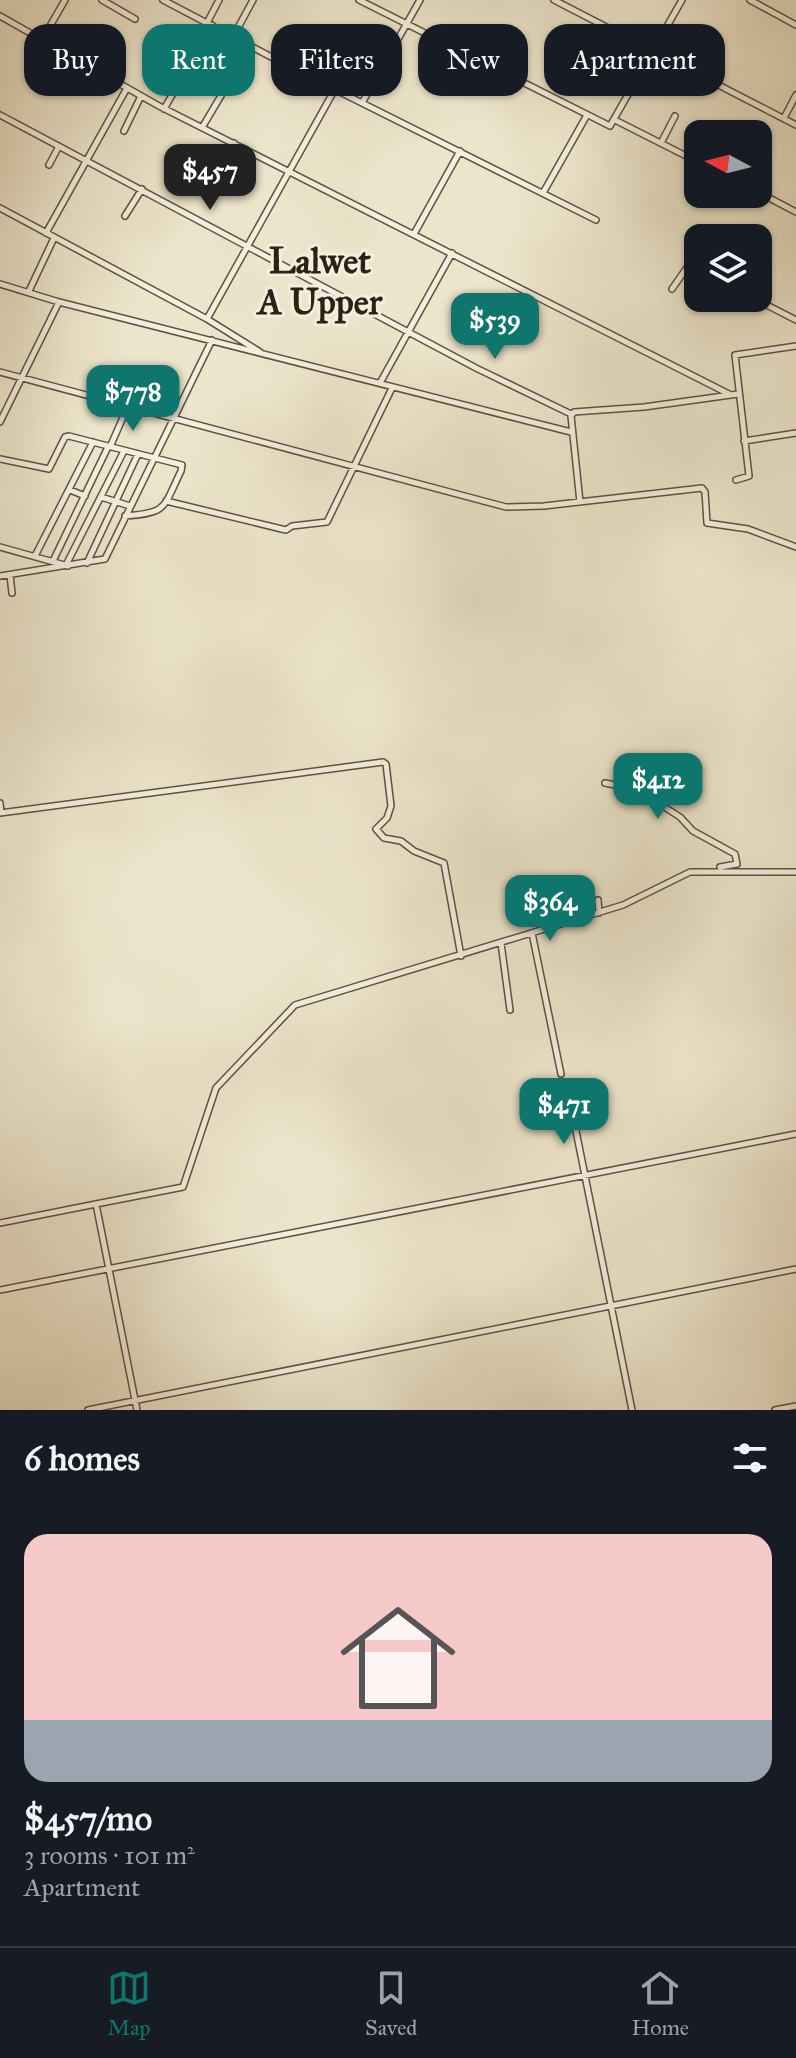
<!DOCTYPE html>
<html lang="en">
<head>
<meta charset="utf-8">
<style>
  :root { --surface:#171b24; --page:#242831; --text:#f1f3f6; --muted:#9ea1a6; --line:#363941; --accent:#0f766e }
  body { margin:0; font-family:"IM FELL Great Primer",serif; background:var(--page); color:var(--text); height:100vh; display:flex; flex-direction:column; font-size:30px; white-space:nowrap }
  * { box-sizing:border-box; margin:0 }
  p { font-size:26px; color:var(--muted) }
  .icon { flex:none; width:44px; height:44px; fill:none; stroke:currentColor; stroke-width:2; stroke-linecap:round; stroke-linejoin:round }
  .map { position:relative; height:1410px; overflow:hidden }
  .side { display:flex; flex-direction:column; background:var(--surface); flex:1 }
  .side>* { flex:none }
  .guide { position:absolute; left:24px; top:24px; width:748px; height:72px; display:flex; gap:16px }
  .needle { width:52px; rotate:277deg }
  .buttons { position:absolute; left:684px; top:120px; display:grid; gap:16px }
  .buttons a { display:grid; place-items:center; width:88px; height:88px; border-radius:16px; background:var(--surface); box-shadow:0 2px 6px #0004; font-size:40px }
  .price { position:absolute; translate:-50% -68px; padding:0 18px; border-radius:16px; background:var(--accent); color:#fff; font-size:26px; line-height:52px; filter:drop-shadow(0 2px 4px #0008) }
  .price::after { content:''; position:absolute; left:50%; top:48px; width:24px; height:18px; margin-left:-12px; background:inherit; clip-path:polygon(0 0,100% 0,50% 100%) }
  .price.current { background:#222; color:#fff }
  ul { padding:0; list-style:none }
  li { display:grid; align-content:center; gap:16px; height:424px; padding:0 24px }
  li span { display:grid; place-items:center; height:248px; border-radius:24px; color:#555 }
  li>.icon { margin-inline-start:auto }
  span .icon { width:144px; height:144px; fill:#fffc; stroke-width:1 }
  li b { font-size:34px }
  h2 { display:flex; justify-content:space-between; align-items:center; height:96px; padding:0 24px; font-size:34px }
  .chip { padding:0 28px; border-radius:24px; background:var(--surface); box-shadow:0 2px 6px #0004; font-size:28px; line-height:72px }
  .chip.current { background:var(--accent); color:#fff }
  .dock { display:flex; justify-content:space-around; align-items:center; height:112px; border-top:2px solid var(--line); background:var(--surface); font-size:22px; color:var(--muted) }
  .dock a { display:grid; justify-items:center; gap:4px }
  .dock .current { color:var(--accent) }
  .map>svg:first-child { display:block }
</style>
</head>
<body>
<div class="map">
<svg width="796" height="1410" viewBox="0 0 796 1410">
  <rect width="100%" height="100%" fill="#ece5cb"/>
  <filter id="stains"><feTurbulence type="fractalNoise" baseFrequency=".0025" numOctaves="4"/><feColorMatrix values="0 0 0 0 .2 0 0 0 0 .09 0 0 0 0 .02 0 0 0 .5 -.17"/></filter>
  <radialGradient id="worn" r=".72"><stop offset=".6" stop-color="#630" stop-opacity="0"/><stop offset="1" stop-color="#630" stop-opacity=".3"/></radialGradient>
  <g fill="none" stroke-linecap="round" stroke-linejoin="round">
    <defs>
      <path id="minor" d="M102 0 135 19
        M163 0 296 70 596 220
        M359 0 610 126 682 0
        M554 0 796 125
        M750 0 796 25
        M0 16 159 106 729 394
        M207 23 219 0
        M233 37 253 0
        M42 40 65 0
        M147 62 180 81
        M362 103 420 0
        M164 109 212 25
        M0 115 476 368 571 414
        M784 118 796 95
        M615 120 698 162
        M203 126 222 94
        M124 131 141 96
        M661 143 675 116
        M49 165 59 146
        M213 181 234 143
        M758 192 796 212
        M543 193 587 115
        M0 208 207 319 260 352
        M125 216 142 189
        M46 233 127 88
        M414 234 460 151
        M0 284 59 302 571 432
        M672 289 688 266 698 270
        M29 291 54 238
        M753 298 796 320
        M207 319 335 89
        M0 372 506 507 544 506 702 488 705 492 707 523 748 529 796 547
        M380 383 452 253
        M0 422 59 302
        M744 441 796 433
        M110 447 128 406
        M0 459 49 469 65 437 69 436 182 465 181 471C163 508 168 513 125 516
        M736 480 749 476 735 355 796 346
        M70 490 85 496
        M101 497 130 506
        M166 501 286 530 292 526 327 522 392 388
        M580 502 571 416 574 412 644 407 738 394
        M0 547 68 566
        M35 556 93 442
        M53 561 108 447
        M87 563 138 454
        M66 565 124 451
        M10 575 12 593
        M0 576 105 559 212 340
        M605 783 630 788 644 794 680 817 693 831 735 854 737 864 720 867
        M0 803 1 813
        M0 813 383 762 386 764 391 806 387 818 376 829 384 838 401 841 414 851 444 863 461 956
        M598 900 599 913
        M532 933 561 1074
        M501 943 510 1010
        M572 1111 632 1410
        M0 1223 96 1204
        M0 1290 796 1134
        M88 1410 796 1269
        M137 1410 96 1204 183 1187 216 1088 295 1005 623 905 690 872H796
        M775 1410 796 1406"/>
    </defs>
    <use href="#minor" stroke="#5e5142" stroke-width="8"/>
    <use href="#minor" stroke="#f3eedd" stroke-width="5"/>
  </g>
  <g text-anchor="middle" stroke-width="6" stroke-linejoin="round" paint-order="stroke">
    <g font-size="36" font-weight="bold" fill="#2f2014" stroke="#f3eedd">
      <text x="320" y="273">Lalwet<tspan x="320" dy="41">A Upper</tspan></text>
    </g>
  </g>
  <rect width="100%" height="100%" filter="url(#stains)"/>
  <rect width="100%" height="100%" fill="url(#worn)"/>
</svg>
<div class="buttons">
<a><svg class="needle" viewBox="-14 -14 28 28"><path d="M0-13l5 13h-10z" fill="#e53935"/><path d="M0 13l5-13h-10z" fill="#9ea1a6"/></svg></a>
<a><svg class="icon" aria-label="layers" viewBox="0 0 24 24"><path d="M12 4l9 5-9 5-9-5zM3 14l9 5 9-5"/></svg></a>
</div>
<b class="price current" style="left:210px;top:212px">$457</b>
<b class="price" style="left:495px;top:361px">$539</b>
<b class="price" style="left:133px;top:433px">$778</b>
<b class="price" style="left:658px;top:821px">$412</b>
<b class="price" style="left:550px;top:943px">$364</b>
<b class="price" style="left:564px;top:1146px">$471</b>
<div class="guide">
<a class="chip">Buy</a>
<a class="chip current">Rent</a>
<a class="chip">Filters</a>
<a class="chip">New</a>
<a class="chip">Apartment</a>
</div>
</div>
<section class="side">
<h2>6 homes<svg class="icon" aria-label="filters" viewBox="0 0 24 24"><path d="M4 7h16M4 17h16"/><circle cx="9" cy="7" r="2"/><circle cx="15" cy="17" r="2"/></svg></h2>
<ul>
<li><span style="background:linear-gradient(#f6c9c9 75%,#9aa5b1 0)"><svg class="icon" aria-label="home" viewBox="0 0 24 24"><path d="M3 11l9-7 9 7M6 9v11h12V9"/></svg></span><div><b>$457/mo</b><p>3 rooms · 101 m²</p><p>Apartment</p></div></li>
</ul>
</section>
<nav class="dock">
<a class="current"><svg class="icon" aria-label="map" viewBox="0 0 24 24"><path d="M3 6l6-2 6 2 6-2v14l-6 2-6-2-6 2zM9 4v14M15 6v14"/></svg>Map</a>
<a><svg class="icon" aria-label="saved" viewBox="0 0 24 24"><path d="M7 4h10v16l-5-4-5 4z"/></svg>Saved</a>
<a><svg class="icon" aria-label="home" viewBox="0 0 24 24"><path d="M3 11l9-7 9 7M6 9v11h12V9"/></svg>Home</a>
</nav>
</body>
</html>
